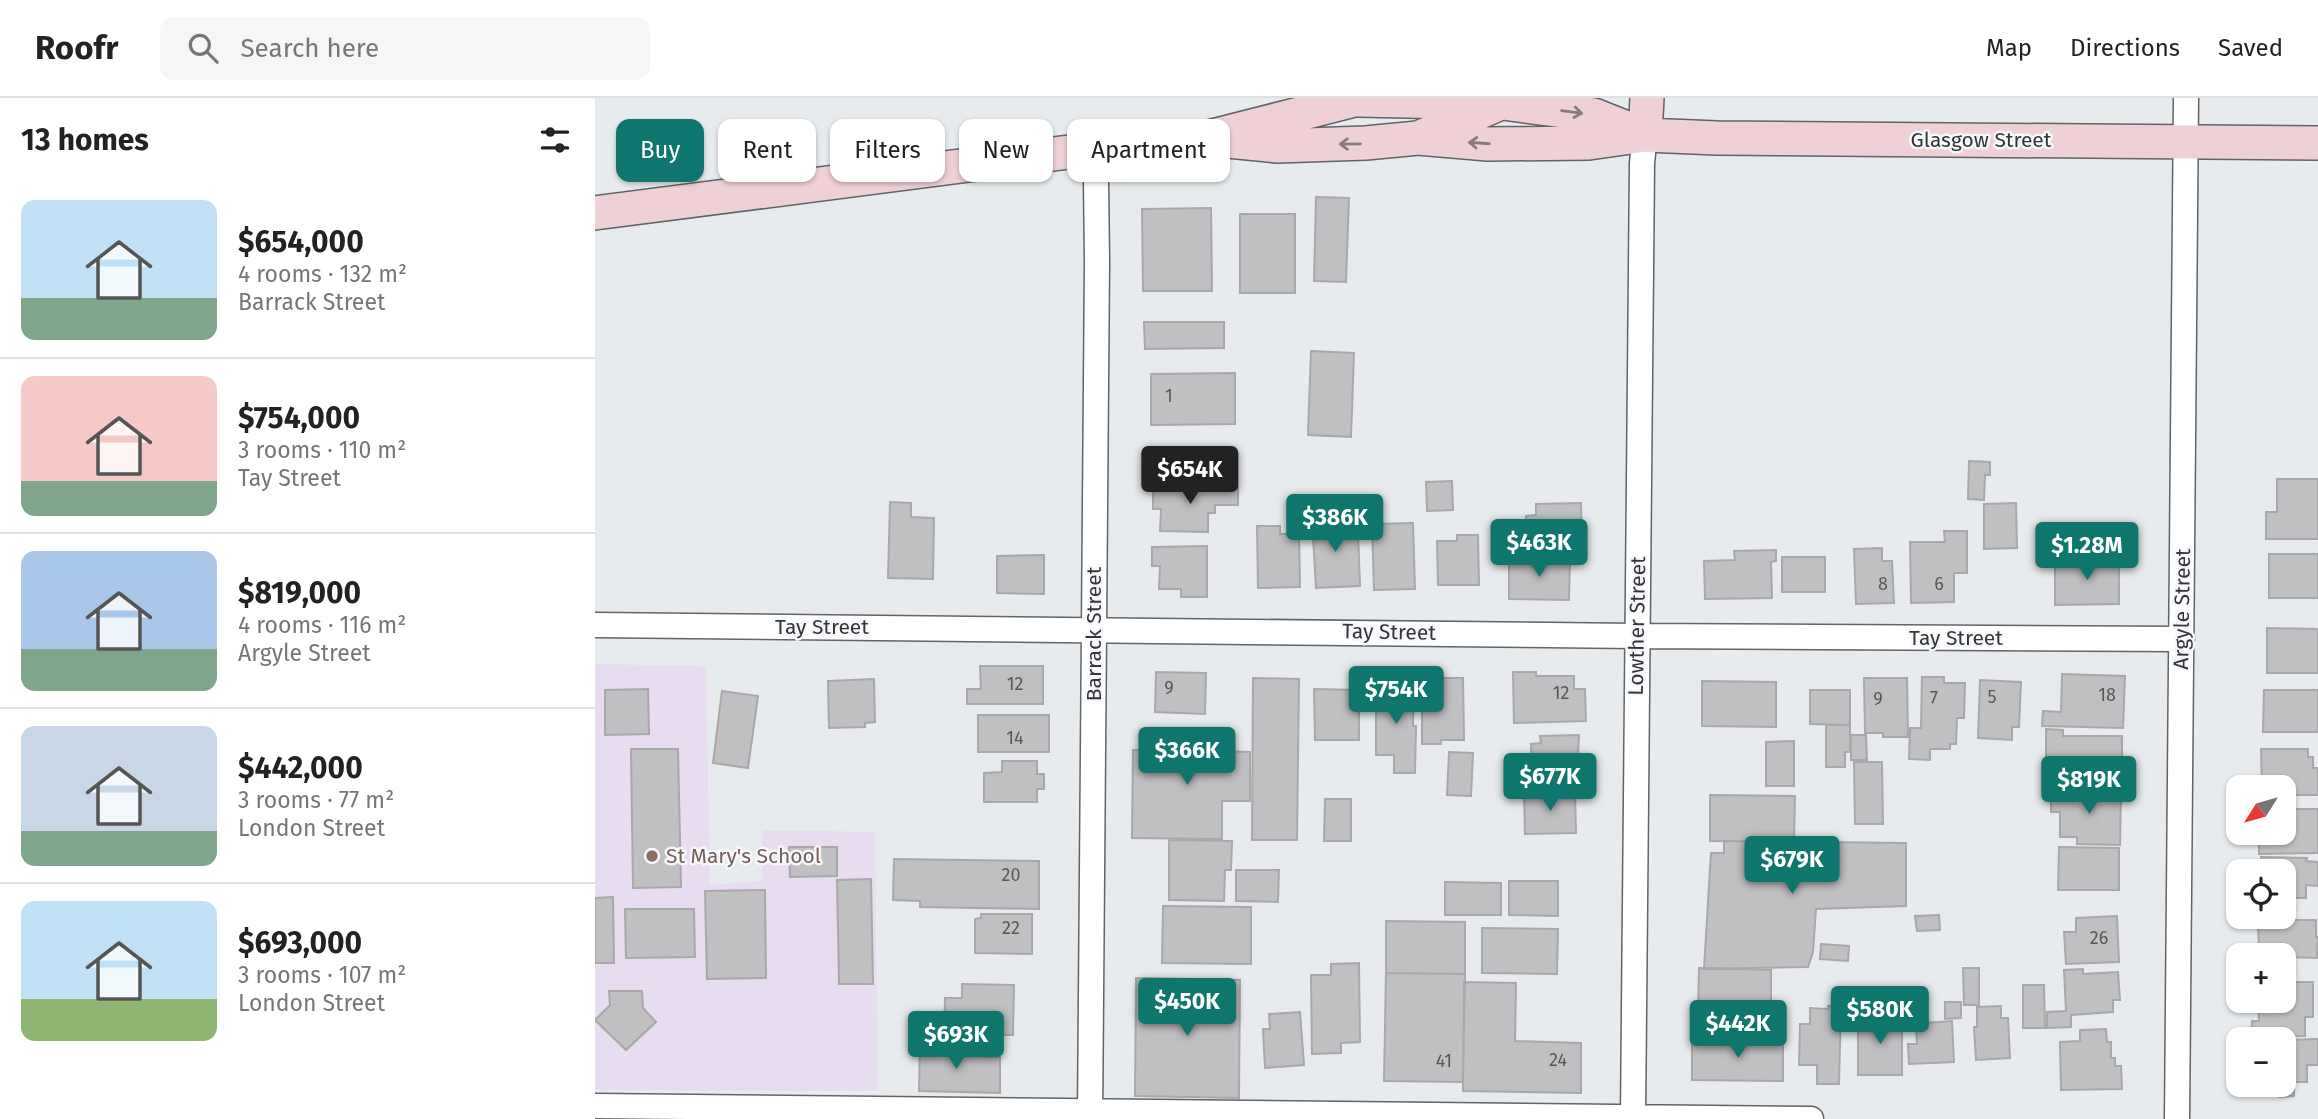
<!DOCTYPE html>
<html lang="en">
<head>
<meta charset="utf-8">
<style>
  :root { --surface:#fff; --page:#f6f6f6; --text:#222; --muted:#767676; --line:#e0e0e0; --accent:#0f766e }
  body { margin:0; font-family:"Fira Sans",sans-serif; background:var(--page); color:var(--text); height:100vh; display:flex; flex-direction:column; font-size:26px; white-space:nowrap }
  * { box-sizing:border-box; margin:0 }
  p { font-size:23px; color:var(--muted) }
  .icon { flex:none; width:38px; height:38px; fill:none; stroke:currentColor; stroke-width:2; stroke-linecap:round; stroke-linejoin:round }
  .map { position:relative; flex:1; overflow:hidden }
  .drawer { display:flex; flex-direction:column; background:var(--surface); width:595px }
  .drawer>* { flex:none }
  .top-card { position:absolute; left:21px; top:21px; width:665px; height:63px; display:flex; gap:14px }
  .needle { width:46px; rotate:233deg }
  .tools { position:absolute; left:1631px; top:677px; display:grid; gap:14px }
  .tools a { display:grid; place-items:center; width:70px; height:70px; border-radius:14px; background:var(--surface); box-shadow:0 2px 5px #0004; font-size:35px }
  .price { position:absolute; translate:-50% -60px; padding:0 16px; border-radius:7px; background:var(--accent); color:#fff; font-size:23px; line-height:46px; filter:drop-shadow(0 2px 4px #0008) }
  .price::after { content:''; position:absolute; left:50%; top:42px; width:21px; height:16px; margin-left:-10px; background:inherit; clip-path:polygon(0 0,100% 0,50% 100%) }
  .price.on { background:#222; color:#fff }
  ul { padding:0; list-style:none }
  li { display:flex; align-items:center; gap:21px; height:175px; padding:0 21px }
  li+li { border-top:2px solid var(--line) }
  li span { display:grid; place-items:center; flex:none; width:196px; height:140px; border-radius:14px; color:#555 }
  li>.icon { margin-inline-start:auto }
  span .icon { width:84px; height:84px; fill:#fffc; stroke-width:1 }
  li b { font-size:30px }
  h2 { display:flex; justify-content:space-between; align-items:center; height:84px; padding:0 21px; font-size:30px }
  .pill { padding:0 24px; border-radius:14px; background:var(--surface); box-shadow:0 2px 5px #0004; font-size:24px; line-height:63px }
  .pill.on { background:var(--accent); color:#fff }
  header { display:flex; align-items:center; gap:42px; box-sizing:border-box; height:98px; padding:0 35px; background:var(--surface); border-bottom:2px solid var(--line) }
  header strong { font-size:33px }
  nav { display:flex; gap:38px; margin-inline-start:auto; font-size:24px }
  .search { width:490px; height:63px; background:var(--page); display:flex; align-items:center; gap:18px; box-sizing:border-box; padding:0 24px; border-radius:14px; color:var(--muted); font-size:26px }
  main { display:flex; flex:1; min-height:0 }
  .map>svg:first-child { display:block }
</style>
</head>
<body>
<header>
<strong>Roofr</strong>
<div class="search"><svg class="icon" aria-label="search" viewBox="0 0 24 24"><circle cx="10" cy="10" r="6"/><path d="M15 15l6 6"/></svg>Search here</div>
<nav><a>Map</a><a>Directions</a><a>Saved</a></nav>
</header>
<main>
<section class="drawer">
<h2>13 homes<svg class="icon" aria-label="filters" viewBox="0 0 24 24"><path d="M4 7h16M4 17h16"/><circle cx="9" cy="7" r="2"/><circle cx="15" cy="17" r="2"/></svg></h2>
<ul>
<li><span style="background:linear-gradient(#bfe0f5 70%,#7fa58c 0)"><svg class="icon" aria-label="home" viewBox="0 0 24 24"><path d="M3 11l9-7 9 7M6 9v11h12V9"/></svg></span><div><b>$654,000</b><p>4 rooms · 132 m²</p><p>Barrack Street</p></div></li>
<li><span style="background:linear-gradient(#f6c9c9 75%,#7fa58c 0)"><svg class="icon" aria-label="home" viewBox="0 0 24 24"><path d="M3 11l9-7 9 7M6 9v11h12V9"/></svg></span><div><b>$754,000</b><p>3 rooms · 110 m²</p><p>Tay Street</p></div></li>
<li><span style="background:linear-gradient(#a9c7e8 70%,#7fa58c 0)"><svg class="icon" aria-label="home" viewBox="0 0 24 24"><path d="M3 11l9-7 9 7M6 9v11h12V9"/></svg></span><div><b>$819,000</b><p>4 rooms · 116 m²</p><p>Argyle Street</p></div></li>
<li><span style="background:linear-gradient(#c9d6e8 75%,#7fa58c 0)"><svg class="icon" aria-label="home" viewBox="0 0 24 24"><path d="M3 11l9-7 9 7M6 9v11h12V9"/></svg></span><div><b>$442,000</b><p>3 rooms · 77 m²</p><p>London Street</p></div></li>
<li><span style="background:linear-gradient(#bfe0f5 70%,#8fb573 0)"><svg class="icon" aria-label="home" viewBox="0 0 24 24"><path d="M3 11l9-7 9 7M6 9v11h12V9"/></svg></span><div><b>$693,000</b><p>3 rooms · 107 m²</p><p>London Street</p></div></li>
</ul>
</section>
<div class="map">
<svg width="1723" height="1021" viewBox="0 0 1723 1021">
  <rect width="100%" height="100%" fill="#e8ebed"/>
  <path fill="#e7dcf0" d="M0 566 111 568 115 787 167 783V732L280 734 283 993 0 992Z"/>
  <path fill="#c0bfc2" stroke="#a8a7aa" stroke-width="2" d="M721 99 754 100 751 184 719 183Z
    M616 110 617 193H548L547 111Z
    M645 116H700V195H645Z
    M549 224H629V250L550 251Z
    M716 253 759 255 756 339 713 337Z
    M640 275V326L556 327V276Z
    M1374 363 1395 364V377H1390L1389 402 1373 401Z
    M1682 381H1723V441H1671V414H1682Z
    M857 383 858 412 832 413 831 384Z
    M558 388 643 389V407H620V415H613V434L565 433 566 411H558Z
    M295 404 316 405V419L339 420 338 481 293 480Z
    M986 405 987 445 923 447 922 432 931 431V418L941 417V406Z
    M1421 405 1422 450 1389 451V406Z
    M746 419 747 435 763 434 765 488 721 490 717 420Z
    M818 425 820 491 779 492 777 426Z
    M662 428H685V436H704L705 489 663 490Z
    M1349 433H1372V475H1359V504L1316 505 1315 444H1350Z
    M862 437H883L884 487H843L842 443H862Z
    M612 448V499H586V491H564L565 468H557V449Z
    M1287 450V463H1297L1299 505 1261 506 1259 451Z
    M1181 452V463L1176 464 1177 500 1110 501 1109 463 1140 462 1139 453Z
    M1674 456H1723V500H1674Z
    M449 457V496L402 495V458Z
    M1187 459H1230V494H1187Z
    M914 460 975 461 974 502 914 501Z
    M1460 462H1524V506L1460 507Z
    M1672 530 1723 531V575H1672Z
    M385 568H448V606H372V591H386Z
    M561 574 611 575 610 616 560 614Z
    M918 574H941V578H979V591H990L991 623 919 625Z
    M1467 576 1530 578 1528 630 1447 628 1448 613 1466 614Z
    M1327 579H1349V585H1370L1369 620H1362L1361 646H1355V651H1335V662L1314 661 1315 630H1326Z
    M658 580 704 581 702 742H657Z
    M827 580H868L869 642H846V646H827Z
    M1269 580H1312L1313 639H1288V635H1270Z
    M279 581 280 624 270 625V629L234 630 233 583Z
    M1385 582 1426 584 1424 629H1417V642L1383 640Z
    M1107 583 1181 584V629L1107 628Z
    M781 587 819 588 818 628H821L820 675H799V657H781Z
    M53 591 54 636 10 637V592Z
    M719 591 764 592V642H720Z
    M1215 592H1255V627L1215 626Z
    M1669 592H1723V634H1668Z
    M127 593 163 598 153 670 118 665Z
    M383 617H454V654H383Z
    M1231 627H1255V654H1250V669H1231Z
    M1451 631 1468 632V638H1527V687H1467V661L1451 662Z
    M571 635H629L628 653 655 654V703H627V741L537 740 538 652H570Z
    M984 637 982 679 937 680 936 646 946 645 945 638Z
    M1256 637H1271L1272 662H1256Z
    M1199 643V688H1171V644Z
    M36 651H83L86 789 38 790Z
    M1666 651H1713V659H1718V670H1723V697H1689V690H1667Z
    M854 654 878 655 876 698 852 697Z
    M407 663H442V676H449V691H442V704H389V675L407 674Z
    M1259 664H1287L1288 726H1260Z
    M1456 692 1526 693 1525 747 1482 746V739H1465V714H1456Z
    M980 694 981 735 930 736 929 695Z
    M1115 697 1200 698 1199 744 1115 743Z
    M730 701H756V743H729Z
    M1689 711H1723V755L1664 756V735H1689Z
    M574 742 637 743 636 772H630L629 803 574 802Z
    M1129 743 1311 745V808L1221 811 1218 854 1213 869 1109 871 1116 755H1129Z
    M194 749H242V778L195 779Z
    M1464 749 1524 750V792H1463Z
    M1666 759 1712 760 1711 763 1723 764V788L1711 787V800H1689V774H1666Z
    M299 761 444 763V811L325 809V803L298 802Z
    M641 772H684L683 804 641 803Z
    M276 781 278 886H244L242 782Z
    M914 783H963V818L914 817Z
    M850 784 906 785V817H850Z
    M170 792 171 880 112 881 110 793Z
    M18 799 19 865H0V800Z
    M568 808 656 809V866L567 865Z
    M30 811H99L100 859 31 860Z
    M386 816H437V856L380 855V821L386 820Z
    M1344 817 1345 832 1322 833 1320 818Z
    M1522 818 1524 864 1471 866 1469 834H1481V820Z
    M1663 822H1721V839H1723L1722 860 1664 858Z
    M791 823 870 824V876L791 875Z
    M887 830 963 831 962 876 887 875Z
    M1226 846 1254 848 1253 863 1225 861Z
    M764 865 765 944 746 945V955L717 956 716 877H736V866Z
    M1104 870 1176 872V913L1103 912Z
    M1368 870H1384V907H1369Z
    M1488 871V876L1523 874 1525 902H1518V914L1476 917V929L1452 930V914L1471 913 1469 872Z
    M791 875 870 876 868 984 789 983Z
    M541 880 645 882 644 1000 540 998Z
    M869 884 921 885 920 943 986 945V995L868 993Z
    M1689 884H1718V919H1710V938L1656 939 1657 923H1664L1663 903H1689Z
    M367 886 419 887 418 937 349 936 350 900H367Z
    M1428 887H1449L1450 930H1428Z
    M14 893H47L48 910 61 924 31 952 0 922 15 907Z
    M1350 904H1366V920L1350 921Z
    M1233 908H1246L1244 986H1222V967H1204L1205 926H1215V910L1233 911Z
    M1406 908V920H1413L1415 960 1381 962 1379 929H1382V909Z
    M705 914 709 967 670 970 668 931H675L674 916Z
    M1263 918H1307V977H1263Z
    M1357 923 1359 964 1314 966 1313 946H1322L1321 930H1330V925Z
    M1511 931 1512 944H1516V960H1520V968H1526L1527 991 1466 992 1465 944 1485 943V932Z
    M1097 941 1188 942V983L1097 982Z
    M1723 941V967H1712V984H1699V998L1684 999V987H1689V942Z
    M325 942 352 943V958L405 959V995L324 993Z"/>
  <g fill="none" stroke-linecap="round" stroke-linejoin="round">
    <defs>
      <path id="minor" d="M0 527 1042 538 1587 541
        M0 1008 1216 1021
        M1038 1019 1047 65 1050 37
        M495 1021 502 163 501 82 497 51
        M1582 1021 1591 0"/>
      <path id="secondary" d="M763 2 908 5 999 17 1047 36
        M1050 37 1052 0
        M823 40 893 46 994 45 1050 37 1122 40 1723 45
        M633 43 682 48 771 45 823 40 918 0
        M0 115 497 51 610 40 767 0"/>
    </defs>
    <use href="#minor" stroke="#626466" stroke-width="27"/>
    <use href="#secondary" stroke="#626466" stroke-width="36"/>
    <use href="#minor" stroke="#fff" stroke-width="24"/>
    <use href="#secondary" stroke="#eed0d6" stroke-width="33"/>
  </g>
  <defs><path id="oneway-shaft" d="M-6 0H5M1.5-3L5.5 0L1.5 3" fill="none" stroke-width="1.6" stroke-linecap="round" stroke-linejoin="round" transform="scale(1.75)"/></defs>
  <g stroke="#887b7e">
    <use href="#oneway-shaft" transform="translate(977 14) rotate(7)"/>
    <use href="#oneway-shaft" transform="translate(884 45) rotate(-176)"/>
    <use href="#oneway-shaft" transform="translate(755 46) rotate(179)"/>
  </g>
  <circle fill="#8d6e63" stroke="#f6f8fb" stroke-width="2.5" cx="57" cy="758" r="7"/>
  <g text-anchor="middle" stroke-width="5" stroke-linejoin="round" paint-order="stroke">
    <g font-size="18" fill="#575859">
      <text x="574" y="304">1</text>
      <text x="1288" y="492">8</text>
      <text x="1344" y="492">6</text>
      <text x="420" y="592">12</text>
      <text x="574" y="596">9</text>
      <text x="966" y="601">12</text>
      <text x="1512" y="603">18</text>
      <text x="1397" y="605">5</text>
      <text x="1339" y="606">7</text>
      <text x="1283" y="607">9</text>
      <text x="420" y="646">14</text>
      <text x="416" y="783">20</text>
      <text x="416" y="836">22</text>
      <text x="1504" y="846">26</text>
      <text x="963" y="968">24</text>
      <text x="849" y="969">41</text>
    </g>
    <g font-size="21" fill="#343536" stroke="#f6f8fb">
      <text x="1386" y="49">Glasgow Street</text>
      <text transform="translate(1587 511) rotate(-89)" y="7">Argyle Street</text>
      <text transform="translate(1042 528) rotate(-89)" y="7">Lowther Street</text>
      <text x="227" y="536">Tay Street</text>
      <text transform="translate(794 534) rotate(1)" y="7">Tay Street</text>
      <text transform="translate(499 536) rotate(-90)" y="7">Barrack Street</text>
      <text x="1361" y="547">Tay Street</text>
    </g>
    <g font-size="21" fill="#785e54" stroke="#f6f8fb" text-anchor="start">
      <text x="71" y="765">St Mary's School</text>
    </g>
  </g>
</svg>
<div class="tools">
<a><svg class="needle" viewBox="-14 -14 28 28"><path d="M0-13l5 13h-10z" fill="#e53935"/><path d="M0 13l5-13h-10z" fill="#767676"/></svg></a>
<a><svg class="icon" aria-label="locate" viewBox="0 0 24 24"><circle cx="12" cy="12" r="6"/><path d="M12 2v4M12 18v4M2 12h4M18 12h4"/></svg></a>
<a>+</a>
<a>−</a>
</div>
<b class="price on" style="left:595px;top:408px">$654K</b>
<b class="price" style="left:740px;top:456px">$386K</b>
<b class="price" style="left:944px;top:481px">$463K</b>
<b class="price" style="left:1492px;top:484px">$1.28M</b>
<b class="price" style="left:801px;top:628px">$754K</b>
<b class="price" style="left:592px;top:689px">$366K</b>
<b class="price" style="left:955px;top:715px">$677K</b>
<b class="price" style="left:1494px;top:718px">$819K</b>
<b class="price" style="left:1197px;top:798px">$679K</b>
<b class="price" style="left:592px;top:940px">$450K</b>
<b class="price" style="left:1285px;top:948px">$580K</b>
<b class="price" style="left:1143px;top:962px">$442K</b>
<b class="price" style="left:361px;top:973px">$693K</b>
<div class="top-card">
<a class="pill on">Buy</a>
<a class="pill">Rent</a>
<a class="pill">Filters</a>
<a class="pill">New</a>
<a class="pill">Apartment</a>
</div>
</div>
</main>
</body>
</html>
